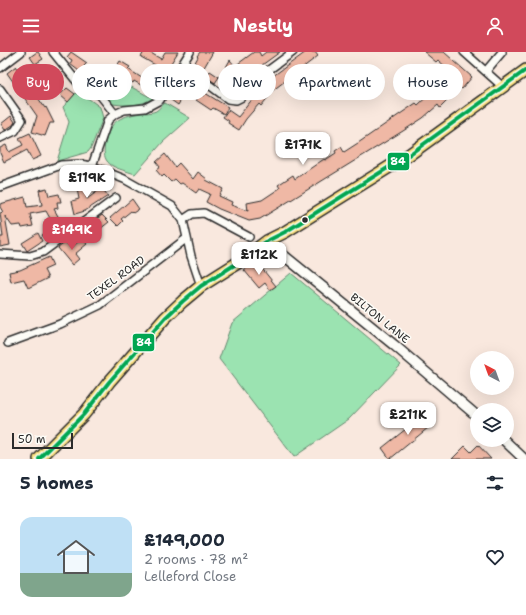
<!DOCTYPE html>
<html lang="en">
<head>
<meta charset="utf-8">
<style>
  :root { --surface:#fff; --page:#f6f6f7; --text:#1f2937; --muted:#747a83; --accent:#d1495b }
  body { margin:0; font-family:"Shantell Sans",sans-serif; background:var(--page); color:var(--text); height:100vh; display:flex; flex-direction:column; font-size:15px; white-space:nowrap }
  * { box-sizing:border-box; margin:0 }
  p { font-size:13px; color:var(--muted) }
  .icon { flex:none; width:22px; height:22px; fill:none; stroke:currentColor; stroke-width:2; stroke-linecap:round; stroke-linejoin:round }
  .map { position:relative; height:407px; overflow:hidden }
  .sheet { display:flex; flex-direction:column; background:var(--surface); flex:1 }
  .sheet>* { flex:none }
  .hud { position:absolute; left:12px; top:12px; width:502px; height:36px; display:flex; gap:8px }
  .needle { width:26px; rotate:319deg }
  .tools { position:absolute; left:470px; top:299px; display:grid; gap:8px }
  .tools a { display:grid; place-items:center; width:44px; height:44px; border-radius:50%; background:var(--surface); box-shadow:0 4px 16px #0002; font-size:20px }
  .scale { position:absolute; left:12px; bottom:10px; width:61px; box-sizing:border-box; padding-left:4px; border:2px solid #2b2b2b; border-top:0; font-size:11px; line-height:14px; white-space:nowrap; color:#2b2b2b; -webkit-text-stroke:3px #fdfcf7; paint-order:stroke }
  .price { position:absolute; translate:-50% -34px; padding:0 9px; border-radius:8px; background:#fff; color:#222; font-size:13px; line-height:26px; filter:drop-shadow(0 1px 2px #0008) }
  .price::after { content:''; position:absolute; left:50%; top:24px; width:12px; height:9px; margin-left:-6px; background:inherit; clip-path:polygon(0 0,100% 0,50% 100%) }
  .price.current { background:var(--accent); color:#fff }
  ul { padding:0; list-style:none }
  li { display:flex; align-items:center; gap:12px; height:100px; padding:0 20px }
  li span { display:grid; place-items:center; flex:none; width:112px; height:80px; border-radius:12px; color:#555 }
  li>.icon { margin-inline-start:auto }
  span .icon { width:48px; height:48px; fill:#fffc; stroke-width:1 }
  li b { font-size:17px }
  h2 { display:flex; justify-content:space-between; align-items:center; height:48px; padding:0 20px; font-size:17px }
  .tag { padding:0 14px; border-radius:18px; background:var(--surface); box-shadow:0 4px 16px #0002; font-size:14px; line-height:36px }
  .tag.current { background:var(--accent); color:#fff }
  header { display:flex; justify-content:space-between; align-items:center; height:52px; padding:0 20px; background:var(--accent); color:#fff; font-size:18px; font-weight:700 }
  .map>svg:first-child { display:block }
</style>
</head>
<body>
<header><svg class="icon" aria-label="menu" viewBox="0 0 24 24"><path d="M4 6h16M4 12h16M4 18h16"/></svg>Nestly<svg class="icon" aria-label="person" viewBox="0 0 24 24"><circle cx="12" cy="8" r="4"/><path d="M4 21q1-7 8-7t8 7"/></svg></header>
<div class="map">
<svg width="526" height="407" viewBox="0 0 526 407">
  <rect width="100%" height="100%" fill="#f9e8de"/>
  <filter id="ink" filterUnits="userSpaceOnUse"><feTurbulence type="fractalNoise" baseFrequency=".025" numOctaves="2"/><feDisplacementMap in="SourceGraphic" scale="8" xChannelSelector="R" yChannelSelector="G"/><feConvolveMatrix kernelMatrix="1 2 1 2 8 2 1 2 1" color-interpolation-filters="sRGB"/></filter>
  <g filter="url(#ink)">
    <path fill="#9be3b1" stroke="#63876e" d="M98 17 148 44 153 46C142 54 126 54 113 52 105 42 97 37 85 31Z
      M76 41 89 47 100 55 103 66 91 96 88 100 57 109 69 70 63 55Z
      M165 51 190 66 163 90 135 122C118 116 100 115 105 92 110 69 118 65 141 61 145 61 152 61 156 59 159 57 162 53 165 51Z
      M291 221 401 313 349 367 294 405 219 307 232 271Z"/>
    <path fill="#efb8a5" stroke="#2b2b2b" d="M37 0H38L43 7 35 12 30 5Z
      M71 0 87 11 84 14 92 20 85 29 77 22 79 19 70 12 72 8 67 5Z
      M144 0H149L161 7 165 0H178L161 27 153 21 157 14 141 5Z
      M200 0H213L202 19 193 14 198 5 197 4Z
      M254 0H259L261 4 266 0H280L262 13 263 14 255 20 254 19 238 35V40L228 41 226 39 225 17 230 8 235 14Z
      M306 0H315L318 4 268 42 270 43 261 54 259 52 246 67 239 78 228 71 229 69 223 65 228 58 238 65 254 45 253 44 262 32Z
      M424 0H444L472 25 462 37 454 31 458 26 438 8 436 10Z
      M120 9 130 15 128 17 148 30 150 27 158 32 153 40 134 29 133 31 114 19Z
      M16 14 21 21 20 22 36 43 45 56 46 55 54 71H50L45 84 32 80 37 64 7 21Z
      M48 19 53 27 48 31 42 23Z
      M210 19 219 25 215 31 206 25Z
      M184 28 191 32 178 53 171 48Z
      M67 36 75 42 68 50 60 43Z
      M436 36 447 49 440 56 438 53 423 66 403 79 260 167 249 169 219 157 206 150 210 142 199 137 196 141 182 131 180 132 175 127 171 130 164 123 162 125 156 118 160 115 156 110 165 102 175 115 179 111 193 127 198 120 207 127 206 128 223 137 219 144 232 150 231 153 248 159 247 151 262 148 280 136 278 133 293 123 295 127 324 107 325 108 336 101 335 99 341 95 344 100 358 91 416 51 418 53Z
      M205 41 228 55 224 62 213 56 211 58 196 48 200 42 203 44Z
      M11 64 15 70 13 73 5 78 1 72Z
      M30 81 41 104 32 108 27 98 4 110 0 101V96L6 93 9 100 23 93 19 86Z
      M84 131 87 147 102 136 108 144 85 159 75 162 72 149 79 147 76 132Z
      M47 136 49 144 59 142 61 150H57L58 156 54 157 64 175 54 181 55 182 50 186 48 184 44 186 42 183 54 174 53 171 56 169 52 170 46 159 30 162 33 174 22 176 21 173 12 174 5 164 10 193 0 195V185H3L0 161 3 160 0 155V152L25 145 27 155 42 153 39 138Z
      M132 147 139 157 133 161 131 159 121 167 123 169 118 174 110 166Z
      M102 163 109 170 86 188 80 180Z
      M38 181 42 189 27 199 22 191Z
      M82 186 87 192 75 202 79 207 72 213 58 196 66 190 71 196Z
      M49 205 53 214 44 218 48 226 28 236 24 227 11 230 9 220 20 218Z
      M256 209 276 234 270 238 265 231 259 236 244 218Z
      M426 361 434 371 390 407 382 396Z
      M478 393 491 407H452L465 394 471 400Z"/>
    <g fill="none" stroke-linecap="round" stroke-linejoin="round">
      <defs>
        <path id="street" d="M53 0 78 31 100 43 115 62
          M464 0 503 35
          M180 15 208 32 228 47 236 48 242 45 262 23 293 0
          M0 16 21 0
          M486 19 502 0
          M0 37 22 68 15 79 0 86
          M92 114 108 68 115 62 124 58 145 56 160 48 190 0
          M0 135 61 113 79 112 92 114 124 127 172 154 183 168 191 204 201 234
          M183 168 192 162 204 161 249 185
          M0 202 30 204 43 200 116 146
          M8 291 60 272 100 253 187 186"/>
        <path id="secondary" d="M267 189 271 193 394 293 477 364
          M504 388 524 407"/>
        <path id="primary" d="M39 407 84 362 109 330 165 266 183 249 201 234 239 210 267 189 285 180 410 102 526 18"/>
      </defs>
      <use href="#street" stroke="#2b2b2b" stroke-width="10"/>
      <use href="#secondary" stroke="#2b2b2b" stroke-width="12"/>
      <use href="#primary" stroke="#2b2b2b" stroke-width="14"/>
      <use href="#street" stroke="#fdfcf7" stroke-width="7"/>
      <use href="#secondary" stroke="#fdfcf7" stroke-width="9"/>
      <use href="#primary" stroke="#fce080" stroke-width="11"/>
      <defs>
        <path id="bus-1" d="M39 407 84 362 109 330 165 266 183 249 201 234 239 210 267 189 285 180 410 102 526 18"/>
      </defs>
      <use href="#bus-1" stroke="#fdfcf7" stroke-width="7"/>
      <use href="#bus-1" stroke="#00a651" stroke-width="4"/>
    </g>
  </g>
  <circle fill="#2b2b2b" stroke="#fdfcf7" stroke-width="1.5" cx="305" cy="168" r="3.5"/>
  <g text-anchor="middle" stroke-width="3" stroke-linejoin="round" paint-order="stroke">
    <g font-size="11" fill="#2b2b2b" stroke="#fdfcf7">
      <text transform="translate(116 226) rotate(-36)" y="4">TEXEL ROAD</text>
      <text transform="translate(380 266) rotate(39)" y="4">BILTON LANE</text>
    </g>
  </g>
  <g stroke="#fdfcf7" stroke-width="1.5">
    <rect x="387" y="100" width="23" height="19" rx="4" fill="#00a651"/>
    <rect x="132" y="281" width="23" height="19" rx="4" fill="#00a651"/>
  </g>
  <g font-size="11" text-anchor="middle" font-weight="bold" fill="#fff">
    <text x="398" y="113">84</text>
    <text x="144" y="294">84</text>
  </g>
</svg>
<div class="tools">
<a><svg class="needle" viewBox="-14 -14 28 28"><path d="M0-13l5 13h-10z" fill="#e53935"/><path d="M0 13l5-13h-10z" fill="#747a83"/></svg></a>
<a><svg class="icon" aria-label="layers" viewBox="0 0 24 24"><path d="M12 4l9 5-9 5-9-5zM3 14l9 5 9-5"/></svg></a>
</div>
<div class="scale">50 m</div>
<b class="price" style="left:303px;top:114px">£171K</b>
<b class="price" style="left:87px;top:147px">£119K</b>
<b class="price current" style="left:72px;top:199px">£149K</b>
<b class="price" style="left:259px;top:224px">£112K</b>
<b class="price" style="left:408px;top:384px">£211K</b>
<div class="hud">
<a class="tag current">Buy</a>
<a class="tag">Rent</a>
<a class="tag">Filters</a>
<a class="tag">New</a>
<a class="tag">Apartment</a>
<a class="tag">House</a>
</div>
</div>
<section class="sheet">
<h2>5 homes<svg class="icon" aria-label="filters" viewBox="0 0 24 24"><path d="M4 7h16M4 17h16"/><circle cx="9" cy="7" r="2"/><circle cx="15" cy="17" r="2"/></svg></h2>
<ul>
<li><span style="background:linear-gradient(#bfe0f5 70%,#7fa58c 0)"><svg class="icon" aria-label="home" viewBox="0 0 24 24"><path d="M3 11l9-7 9 7M6 9v11h12V9"/></svg></span><div><b>£149,000</b><p>2 rooms · 78 m²</p><p>Lelleford Close</p></div><svg class="icon" aria-label="heart" viewBox="0 0 24 24"><path d="M12 20l-8-8c-3-5 5-10 8-4 3-6 11-1 8 4z"/></svg></li>
</ul>
</section>
</body>
</html>
